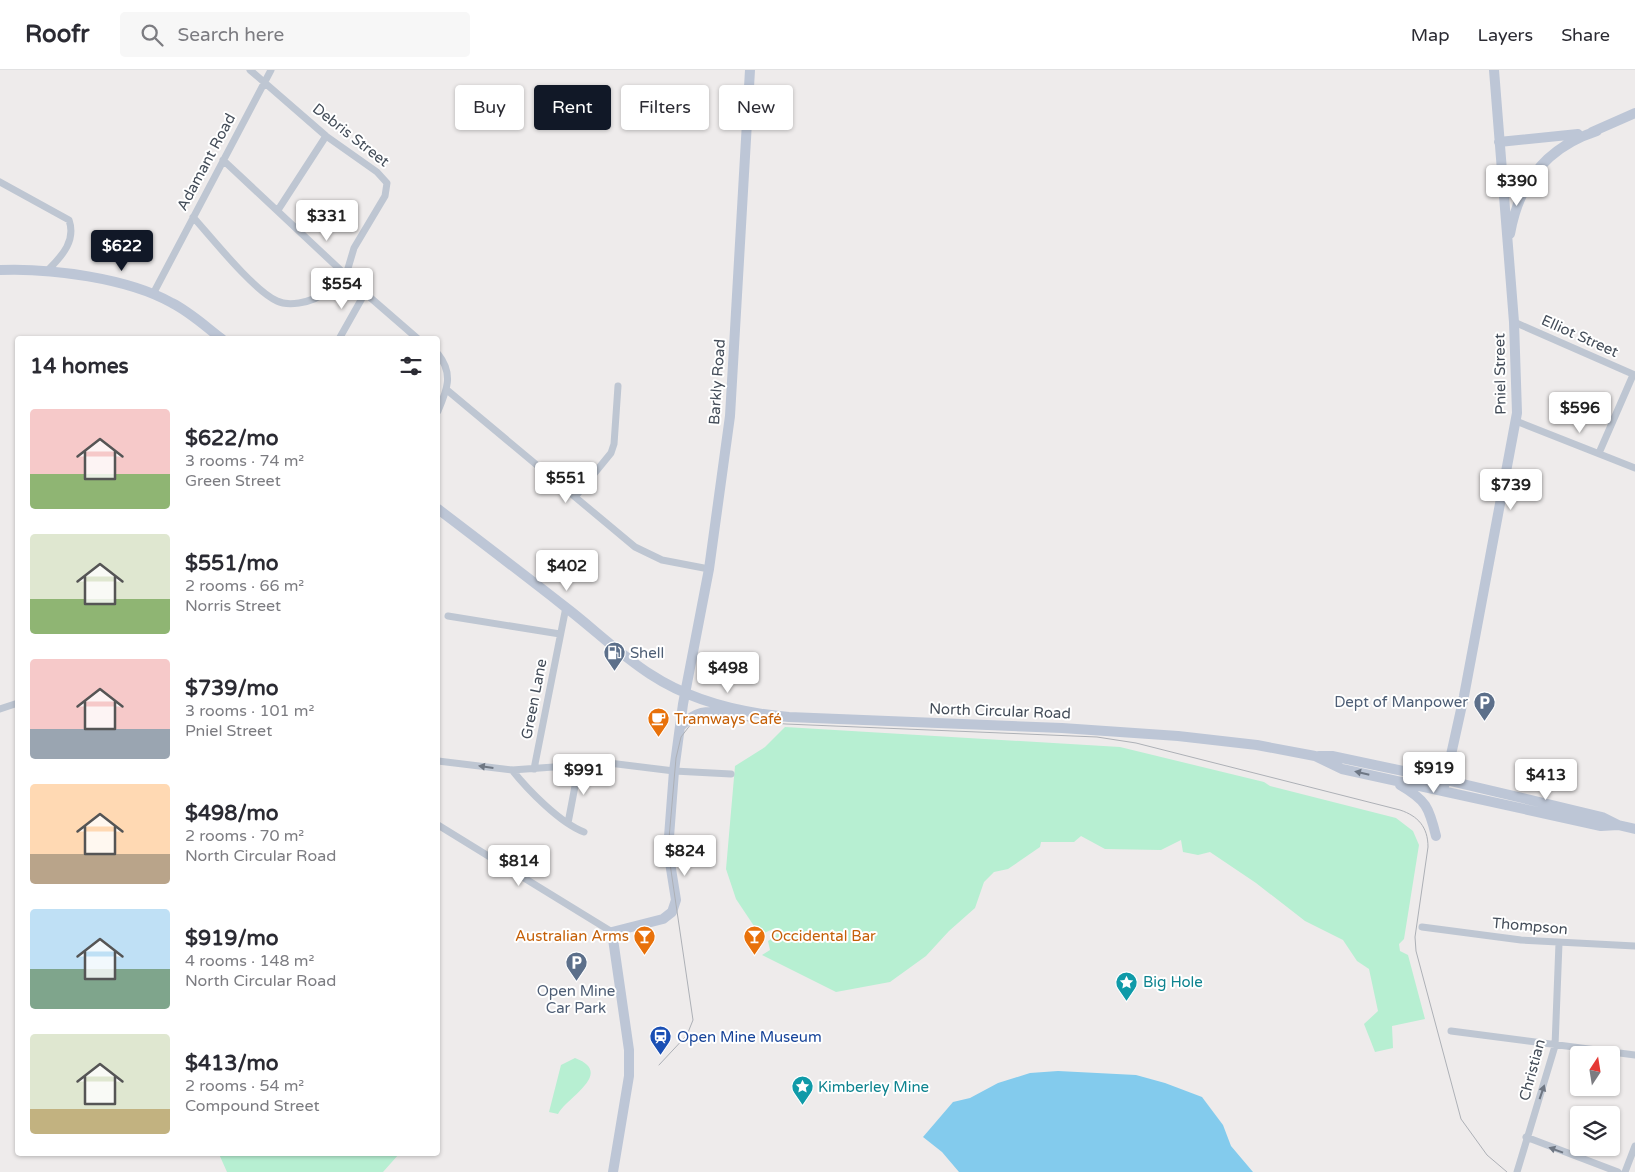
<!DOCTYPE html>
<html lang="en">
<head>
<meta charset="utf-8">
<style>
  :root { --surface:#fff; --page:#f7f7f7; --text:#2b2b33; --muted:#7c7c81; --line:#e1e1e2; --accent:#111827 }
  body { margin:0; font-family:"Varela Round",sans-serif; background:var(--page); color:var(--text); height:100vh; display:flex; flex-direction:column; font-size:19px; white-space:nowrap }
  * { box-sizing:border-box; margin:0 }
  p { font-size:16px; color:var(--muted) }
  .icon { flex:none; width:28px; height:28px; fill:none; stroke:currentColor; stroke-width:2; stroke-linecap:round; stroke-linejoin:round }
  .map { position:relative; flex:1; overflow:hidden }
  .drawer { position:absolute; left:15px; top:266px; width:425px; height:820px; display:flex; flex-direction:column; background:var(--surface); border-radius:5px; box-shadow:0 1px 4px #0004 }
  .drawer>* { flex:none }
  .hud { position:absolute; left:455px; top:15px; width:475px; height:45px; display:flex; gap:10px }
  .needle { width:32px; rotate:12deg }
  .controls { position:absolute; left:1570px; top:976px; display:grid; gap:10px }
  .controls a { display:grid; place-items:center; width:50px; height:50px; border-radius:5px; background:var(--surface); box-shadow:0 1px 4px #0004; font-size:25px }
  .price { position:absolute; translate:-50% -42px; padding:0 11px; border-radius:5px; background:#fff; color:#222; font-size:16px; line-height:32px; filter:drop-shadow(0 1px 2px #0008) }
  .price::after { content:''; position:absolute; left:50%; top:30px; width:15px; height:11px; margin-left:-8px; background:inherit; clip-path:polygon(0 0,100% 0,50% 100%) }
  .price.active { background:var(--accent); color:#fff }
  ul { padding:0; list-style:none }
  li { display:flex; align-items:center; gap:15px; height:125px; padding:0 15px }
  li span { display:grid; place-items:center; flex:none; width:140px; height:100px; border-radius:5px; color:#555 }
  li>.icon { margin-inline-start:auto }
  span .icon { width:60px; height:60px; fill:#fffc; stroke-width:1 }
  li b { font-size:21px }
  h2 { display:flex; justify-content:space-between; align-items:center; height:60px; padding:0 15px; font-size:21px }
  .chip { padding:0 18px; border-radius:5px; background:var(--surface); box-shadow:0 1px 4px #0004; font-size:18px; line-height:45px }
  .chip.active { background:var(--accent); color:#fff }
  header { display:flex; align-items:center; gap:30px; box-sizing:border-box; height:70px; padding:0 25px; background:var(--surface); border-bottom:1px solid var(--line) }
  header strong { font-size:24px }
  nav { display:flex; gap:28px; margin-inline-start:auto; font-size:18px }
  .search { width:350px; height:45px; background:var(--page); display:flex; align-items:center; gap:12px; box-sizing:border-box; padding:0 18px; border-radius:5px; color:var(--muted); font-size:19px }
  .map>svg:first-child { display:block }
</style>
</head>
<body>
<header>
<strong>Roofr</strong>
<div class="search"><svg class="icon" aria-label="search" viewBox="0 0 24 24"><circle cx="10" cy="10" r="6"/><path d="M15 15l6 6"/></svg>Search here</div>
<nav><a>Map</a><a>Layers</a><a>Share</a></nav>
</header>
<div class="map">
<svg width="1635" height="1102" viewBox="0 0 1635 1102">
  <rect width="100%" height="100%" fill="#eeebeb"/>
  <path fill="#b7efd2" d="M785 657 1120 677 1264 712 1270 716 1396 748 1413 761 1419 775 1404 869 1399 874 1400 881 1408 885 1425 949 1392 956 1393 978 1375 982 1364 954 1378 941 1369 899 1357 891 1343 870 1305 851 1256 813 1210 782 1198 785 1183 782 1181 770 1161 780 1105 779 1081 766 1074 772H1041L1040 777 1008 799 994 802 984 812 975 838 949 861 926 886 890 912 836 922 762 885 770 880 768 871 777 865 773 859 760 865 736 829 726 799 735 696 765 677Z
    M575 988C615 1003 567 1027 558 1044L549 1042 561 995Z
    M219 1084H399L383 1102H227Z"/>
  <path fill="#83cbed" d="M1058 1001 1136 1005 1165 1013 1202 1027 1223 1055 1231 1076 1253 1102H959L942 1082 923 1067 953 1032 970 1028 998 1013 1030 1003Z"/>
  <g fill="none" stroke-linecap="round" stroke-linejoin="round">
    <path stroke="#bec6d2" stroke-width="7" d="M250 0 326 66 377 102 387 113 385 126 354 178 346 205
      M223 90 365 223 418 269
      M0 112 69 150C76 170 63 185 49 199
      M278 140 326 66
      M193 147C212 168 253 220 277 231 283 234 292 234 299 233 318 231 334 216 352 211
      M153 224 271 0
      M1514 252 1635 305
      M339 269 365 223
      M438 284C454 304 447 320 438 341
      M447 320 635 477 662 490 709 499
      M1516 351 1635 398
      M1599 383 1633 305
      M575 427 611 383 614 374 618 316
      M448 546 560 564
      M0 639 18 633
      M438 691 512 700 609 693 674 701 731 704
      M534 699 566 537
      M512 700C528 720 560 753 584 762
      M568 753 579 695
      M438 755 612 862
      M1422 857 1521 870 1635 876
      M1451 961 1635 985
      M1526 1067 1618 1102
      M1517 1102 1555 976 1559 873
      M1625 1102 1635 1076"/>
    <path stroke="#bdc6d6" stroke-width="10" d="M1592 62 1635 43
      M1499 72 1578 64
      M1510 164C1519 112 1547 77 1597 61
      M0 200C50 198 128 208 172 233 190 242 206 257 222 269
      M438 439C480 471 522 503 564 536 593 558 619 584 650 604 691 631 741 643 789 647L1062 658 1178 666 1257 675 1315 686 1342 699 1601 756 1618 755
      M680 657C697 639 707 641 730 643
      M1319 686H1332L1446 710 1602 747 1618 755 1635 759
      M1400 715C1426 730 1429 737 1436 766
      M1443 721 1464 626 1517 343 1514 252 1494 0
      M613 1102 629 1006V980L612 862 663 849 672 842 676 830 668 780 674 701 683 634 709 499 730 346 750 0"/>
    <path stroke="#adb0b6" stroke-width="1" d="M659 995 687 965 693 950 668 780 676 688 681 667 691 654 713 648 786 654 1097 667 1136 673 1400 740C1418 746 1428 757 1428 777L1415 867 1416 881 1461 1049 1487 1085 1507 1102"/>
  </g>
  <defs><path id="oneway-solid" d="M-6-.8H1V-3.2L6.5 0L1 3.2V.8H-6Z" transform="scale(1.25)"/></defs>
  <g fill="#6f7783">
    <use href="#oneway-solid" transform="translate(486 697) rotate(-172)"/>
    <use href="#oneway-solid" transform="translate(1542 1022) rotate(-71)"/>
    <use href="#oneway-solid" transform="translate(1556 1080) rotate(-160)"/>
  </g>
  <use fill="#6e7785" href="#oneway-solid" transform="translate(1362 703) rotate(-167)"/>
  <defs>
    <symbol id="fuel-pin" viewBox="-11 -11 22 30"><path d="M0 17L-7.5 6A9.5 9.5 0 1 1 7.5 6Z" fill="#5c6f8a" stroke="#fff"/><path d="M-5.5-6h7V0h2V4h1.3V-2.5L3-4.5l.8-.8L6-3V5H2.5V1h-1V6h-7ZM-4.2-4.7v3.2H.2V-4.7Z" fill="#fff"/></symbol>
    <symbol id="parking-pin" viewBox="-11 -11 22 30"><path d="M0 17L-7.5 6A9.5 9.5 0 1 1 7.5 6Z" fill="#5c6f8a" stroke="#fff"/><path d="M-3.5-5.5H1a3.5 3.5 0 0 1 0 7H-1V5.5H-3.5ZM-1-3.4V-.6H.8a1.4 1.4 0 0 0 0-2.8Z" fill="#fff"/></symbol>
    <symbol id="cafe-pin" viewBox="-11 -11 22 30"><path d="M0 17L-7.5 6A9.5 9.5 0 1 1 7.5 6Z" fill="#e8710a" stroke="#fff"/><path d="M-5.5-4.5H6V0H3Q3 3.5 0 3.5H-2.5Q-5.5 3.5-5.5 0ZM3-3.2v2h1.7v-2ZM-6 4.5H4V6H-6Z" fill="#fff"/></symbol>
    <symbol id="bar-pin" viewBox="-11 -11 22 30"><path d="M0 17L-7.5 6A9.5 9.5 0 1 1 7.5 6Z" fill="#e8710a" stroke="#fff"/><path d="M-6-5H6L.8 .8V4.5H3.5V6h-7V4.5H-.8V.8Z" fill="#fff"/></symbol>
    <symbol id="sight-pin" viewBox="-11 -11 22 30"><path d="M0 17L-7.5 6A9.5 9.5 0 1 1 7.5 6Z" fill="#0f9aa8" stroke="#fff"/><path d="M0-6L1.8-2.2L6-1.7L2.9 1.2L3.7 5.4L0 3.3L-3.7 5.4L-2.9 1.2L-6-1.7L-1.8-2.2Z" fill="#fff"/></symbol>
    <symbol id="station-pin" viewBox="-11 -11 22 30"><path d="M0 17L-7.5 6A9.5 9.5 0 1 1 7.5 6Z" fill="#1a4fb4" stroke="#fff"/><path d="M-3-6H3Q5-6 5-4V2Q5 4 3 4L4.5 6H3L1.5 4h-3L-3 6H-4.5L-3 4Q-5 4-5 2V-4Q-5-6-3-6ZM-3.5-4v3h7v-3ZM-3.5 1v1.5H-2V1ZM2 1v1.5H3.5V1Z" fill="#fff"/></symbol>
  </defs>
  <g fill-rule="evenodd">
    <use href="#fuel-pin" x="602" y="570" width="25" height="34"/>
    <use href="#parking-pin" x="1472" y="620" width="25" height="34"/>
    <use href="#cafe-pin" x="646" y="636" width="25" height="34"/>
    <use href="#bar-pin" x="632" y="854" width="25" height="34"/>
    <use href="#bar-pin" x="742" y="854" width="25" height="34"/>
    <use href="#parking-pin" x="564" y="880" width="25" height="34"/>
    <use href="#sight-pin" x="1114" y="900" width="25" height="34"/>
    <use href="#station-pin" x="648" y="954" width="25" height="34"/>
    <use href="#sight-pin" x="790" y="1004" width="25" height="34"/>
  </g>
  <g text-anchor="middle" stroke-width="4" stroke-linejoin="round" paint-order="stroke">
    <g font-size="15" fill="#444d59" stroke="#fff">
      <text transform="translate(351 65) rotate(38)" y="5">Debris Street</text>
      <text transform="translate(206 92) rotate(-62)" y="5">Adamant Road</text>
      <text transform="translate(1580 266) rotate(24)" y="5">Elliot Street</text>
      <text transform="translate(1500 304) rotate(-91)" y="5">Pniel Street</text>
      <text transform="translate(717 312) rotate(-86)" y="5">Barkly Road</text>
      <text transform="translate(534 629) rotate(-79)" y="5">Green Lane</text>
      <text transform="translate(1000 641) rotate(2)" y="5">North Circular Road</text>
      <text transform="translate(1530 856) rotate(5)" y="5">Thompson</text>
      <text transform="translate(1532 1000) rotate(-75)" y="5">Christian</text>
    </g>
    <g font-size="15" fill="#4e5e75" stroke="#fff" text-anchor="start">
      <text x="630" y="588">Shell</text>
      <text x="1468" y="637" text-anchor="end">Dept of Manpower</text>
      <text x="576" y="926" text-anchor="middle">Open Mine<tspan x="576" dy="17">Car Park</tspan></text>
    </g>
    <g font-size="15" fill="#c56008" stroke="#fff" text-anchor="start">
      <text x="674" y="654">Tramways Café</text>
      <text x="629" y="871" text-anchor="end">Australian Arms</text>
      <text x="771" y="871">Occidental Bar</text>
    </g>
    <g font-size="15" fill="#0d838f" stroke="#fff" text-anchor="start">
      <text x="1143" y="917">Big Hole</text>
      <text x="818" y="1022">Kimberley Mine</text>
    </g>
    <g font-size="15" fill="#164399" stroke="#fff" text-anchor="start">
      <text x="677" y="972">Open Mine Museum</text>
    </g>
  </g>
</svg>
<div class="controls">
<a><svg class="needle" viewBox="-14 -14 28 28"><path d="M0-13l5 13h-10z" fill="#e53935"/><path d="M0 13l5-13h-10z" fill="#7c7c81"/></svg></a>
<a><svg class="icon" aria-label="layers" viewBox="0 0 24 24"><path d="M12 4l9 5-9 5-9-5zM3 14l9 5 9-5"/></svg></a>
</div>
<b class="price" style="left:1517px;top:137px">$390</b>
<b class="price" style="left:327px;top:172px">$331</b>
<b class="price active" style="left:122px;top:202px">$622</b>
<b class="price" style="left:342px;top:240px">$554</b>
<b class="price" style="left:1580px;top:364px">$596</b>
<b class="price" style="left:566px;top:434px">$551</b>
<b class="price" style="left:1511px;top:441px">$739</b>
<b class="price" style="left:567px;top:522px">$402</b>
<b class="price" style="left:728px;top:624px">$498</b>
<b class="price" style="left:1434px;top:724px">$919</b>
<b class="price" style="left:584px;top:726px">$991</b>
<b class="price" style="left:1546px;top:731px">$413</b>
<b class="price" style="left:685px;top:807px">$824</b>
<b class="price" style="left:519px;top:817px">$814</b>
<div class="hud">
<a class="chip">Buy</a>
<a class="chip active">Rent</a>
<a class="chip">Filters</a>
<a class="chip">New</a>
</div>
<section class="drawer">
<h2>14 homes<svg class="icon" aria-label="filters" viewBox="0 0 24 24"><path d="M4 7h16M4 17h16"/><circle cx="9" cy="7" r="2"/><circle cx="15" cy="17" r="2"/></svg></h2>
<ul>
<li><span style="background:linear-gradient(#f6c9c9 65%,#8fb573 0)"><svg class="icon" aria-label="home" viewBox="0 0 24 24"><path d="M3 11l9-7 9 7M6 9v11h12V9"/></svg></span><div><b>$622/mo</b><p>3 rooms · 74 m²</p><p>Green Street</p></div></li>
<li><span style="background:linear-gradient(#dfe7d0 65%,#8fb573 0)"><svg class="icon" aria-label="home" viewBox="0 0 24 24"><path d="M3 11l9-7 9 7M6 9v11h12V9"/></svg></span><div><b>$551/mo</b><p>2 rooms · 66 m²</p><p>Norris Street</p></div></li>
<li><span style="background:linear-gradient(#f6c9c9 70%,#9aa5b1 0)"><svg class="icon" aria-label="home" viewBox="0 0 24 24"><path d="M3 11l9-7 9 7M6 9v11h12V9"/></svg></span><div><b>$739/mo</b><p>3 rooms · 101 m²</p><p>Pniel Street</p></div></li>
<li><span style="background:linear-gradient(#ffd9b3 70%,#b9a48a 0)"><svg class="icon" aria-label="home" viewBox="0 0 24 24"><path d="M3 11l9-7 9 7M6 9v11h12V9"/></svg></span><div><b>$498/mo</b><p>2 rooms · 70 m²</p><p>North Circular Road</p></div></li>
<li><span style="background:linear-gradient(#bfe0f5 60%,#7fa58c 0)"><svg class="icon" aria-label="home" viewBox="0 0 24 24"><path d="M3 11l9-7 9 7M6 9v11h12V9"/></svg></span><div><b>$919/mo</b><p>4 rooms · 148 m²</p><p>North Circular Road</p></div></li>
<li><span style="background:linear-gradient(#dfe7d0 75%,#c2b280 0)"><svg class="icon" aria-label="home" viewBox="0 0 24 24"><path d="M3 11l9-7 9 7M6 9v11h12V9"/></svg></span><div><b>$413/mo</b><p>2 rooms · 54 m²</p><p>Compound Street</p></div></li>
</ul>
</section>
</div>
</body>
</html>
